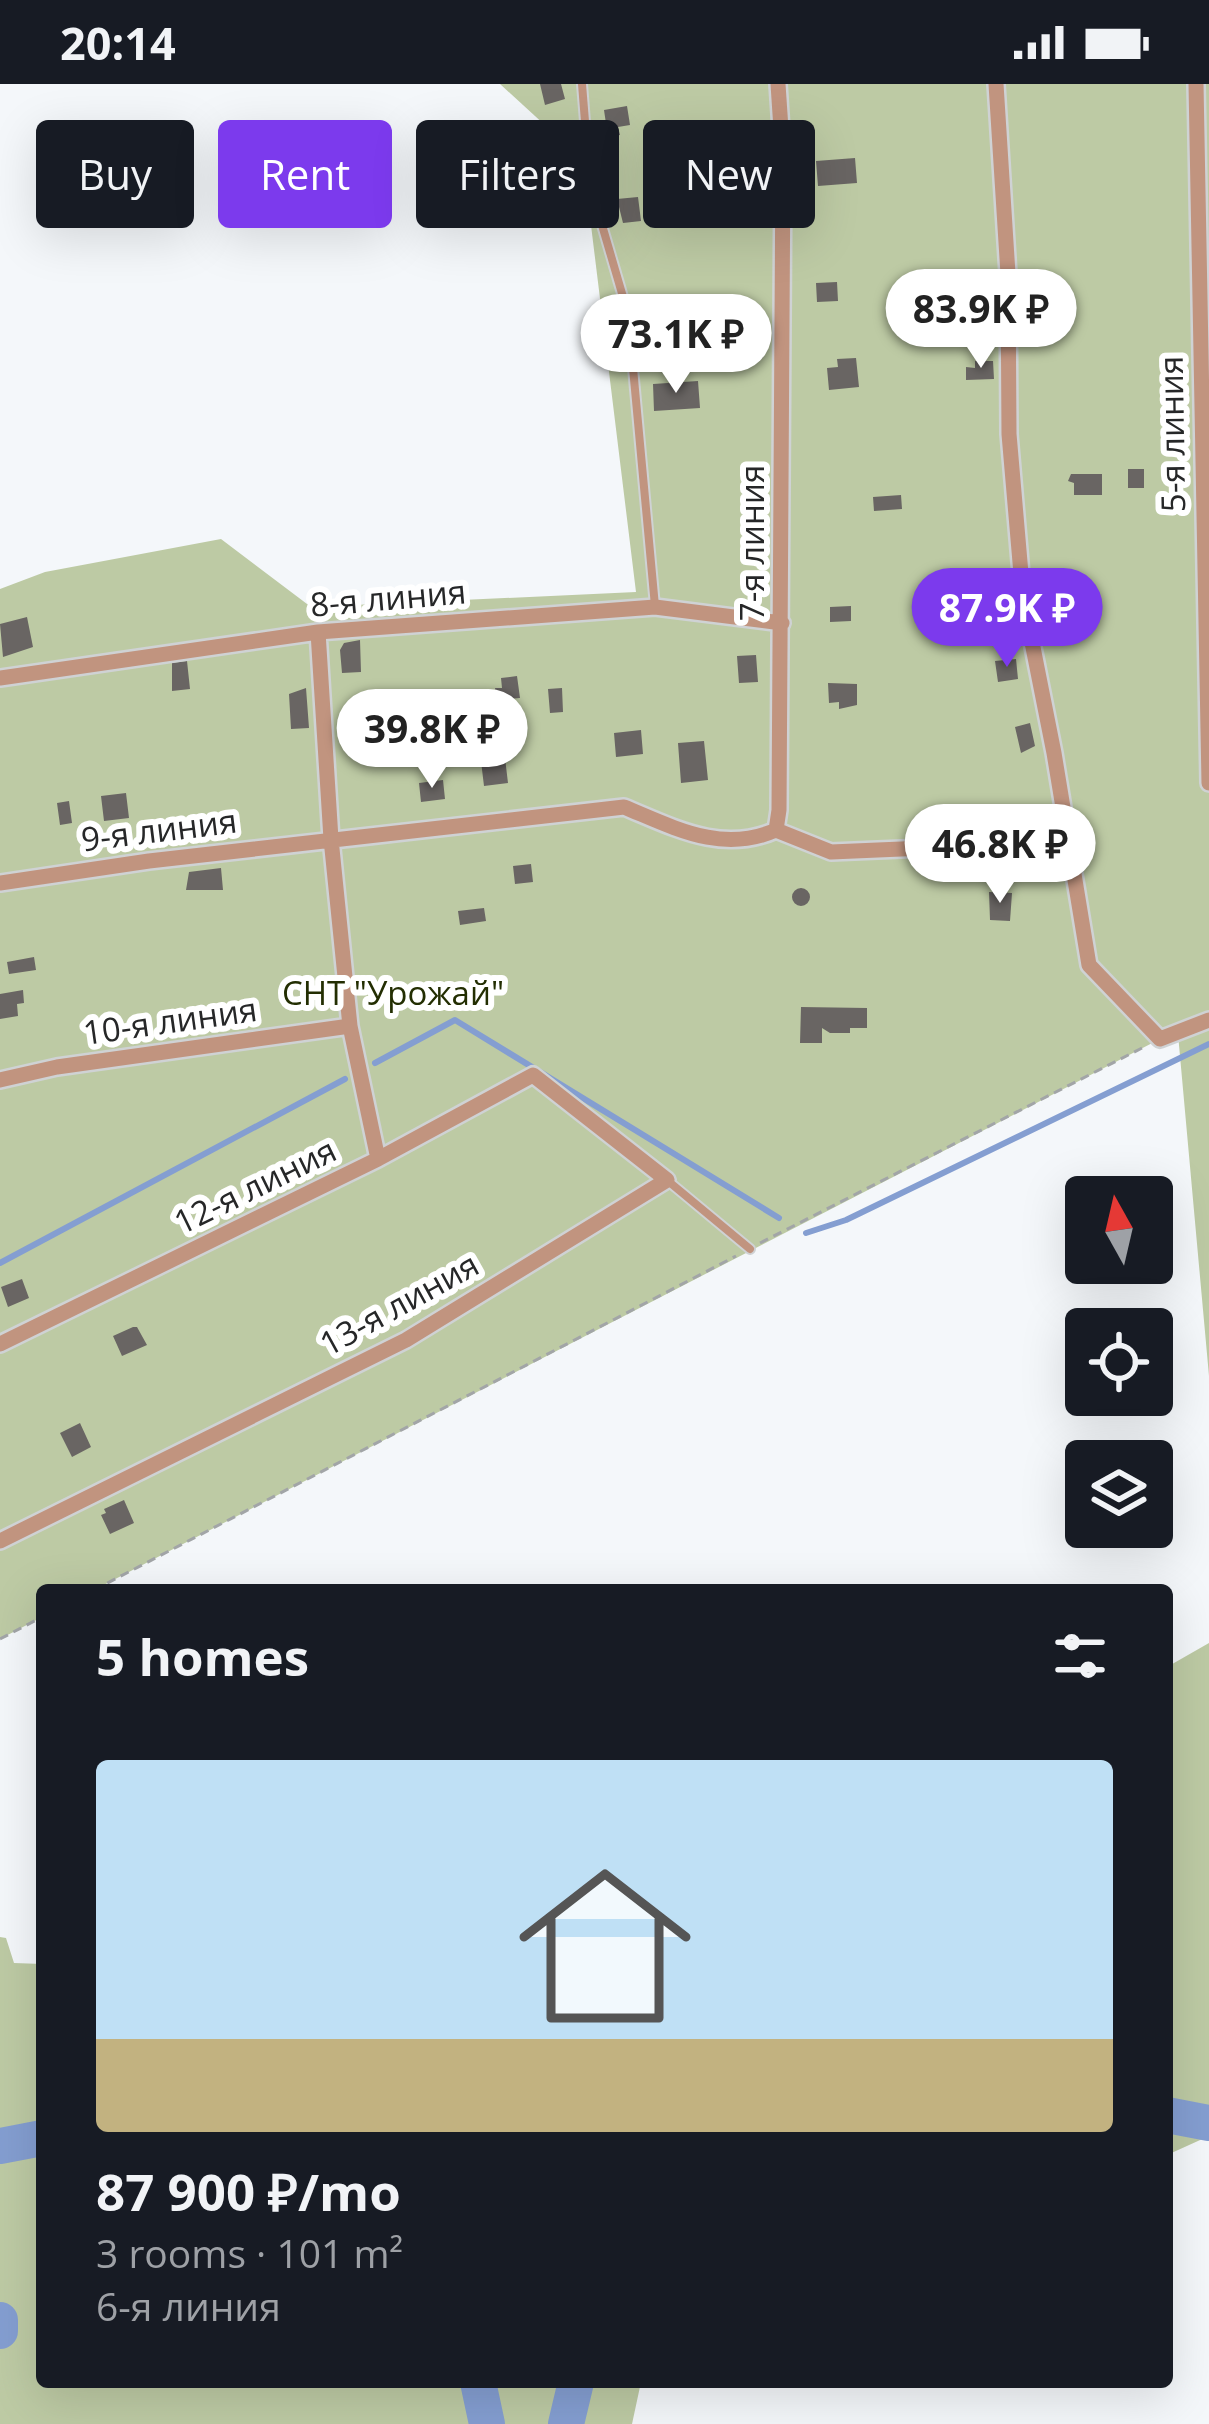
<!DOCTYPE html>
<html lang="en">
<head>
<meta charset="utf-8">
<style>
  :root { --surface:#171b24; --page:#242831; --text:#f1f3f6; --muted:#9ea1a6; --line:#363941; --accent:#7c3aed }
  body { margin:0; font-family:"Open Sans",sans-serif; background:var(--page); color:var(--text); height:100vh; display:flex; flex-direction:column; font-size:45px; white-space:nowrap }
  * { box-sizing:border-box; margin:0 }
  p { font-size:39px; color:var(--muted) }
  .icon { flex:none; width:66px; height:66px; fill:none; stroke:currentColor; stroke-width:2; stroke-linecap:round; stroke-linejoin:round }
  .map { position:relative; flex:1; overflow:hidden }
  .side { position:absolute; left:36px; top:1500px; width:1137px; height:804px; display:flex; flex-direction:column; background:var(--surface); border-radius:12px; box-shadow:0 12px 48px #0002 }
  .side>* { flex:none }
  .top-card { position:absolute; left:36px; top:36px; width:1137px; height:108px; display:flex; gap:24px }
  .needle { width:78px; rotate:352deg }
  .buttons { position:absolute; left:1065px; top:1092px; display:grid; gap:24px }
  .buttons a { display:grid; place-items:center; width:108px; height:108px; border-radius:12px; background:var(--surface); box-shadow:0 12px 48px #0002; font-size:60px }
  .price { position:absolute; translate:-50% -102px; padding:0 27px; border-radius:42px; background:#fff; color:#222; font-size:39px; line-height:78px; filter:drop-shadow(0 3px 6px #0008) }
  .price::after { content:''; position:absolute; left:50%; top:72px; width:36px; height:27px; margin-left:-18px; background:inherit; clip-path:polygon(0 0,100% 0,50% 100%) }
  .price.current { background:var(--accent); color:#fff }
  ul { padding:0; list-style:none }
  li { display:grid; align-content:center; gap:24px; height:636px; padding:0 60px }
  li+li { border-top:3px solid var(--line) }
  li span { display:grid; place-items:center; height:372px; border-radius:12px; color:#555 }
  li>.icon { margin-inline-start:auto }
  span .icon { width:216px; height:216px; fill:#fffc; stroke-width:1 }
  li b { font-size:51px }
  h2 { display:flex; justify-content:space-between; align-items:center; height:144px; padding:0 60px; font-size:51px }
  .tag { padding:0 42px; border-radius:12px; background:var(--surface); box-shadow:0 12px 48px #0002; font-size:42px; line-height:108px }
  .tag.current { background:var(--accent); color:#fff }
  .status { display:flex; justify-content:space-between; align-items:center; height:84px; padding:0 60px; background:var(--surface); direction:ltr }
  .status svg { height:33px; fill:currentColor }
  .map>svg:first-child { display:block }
</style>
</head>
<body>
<div class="status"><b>20:14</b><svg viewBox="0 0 49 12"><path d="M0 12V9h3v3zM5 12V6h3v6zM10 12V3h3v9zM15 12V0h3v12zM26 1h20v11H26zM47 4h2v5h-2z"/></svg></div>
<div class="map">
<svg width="1209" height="2340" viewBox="0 0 1209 2340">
  <rect width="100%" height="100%" fill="#f4f7fa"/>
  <path fill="#bdcaa4" d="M500 0H1209V1292L1178 950 1160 955 94 1506H42V1533L0 1555V505L45 488 221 455 311 523 636 508 583 76Z
    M1209 1559V2052L1167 2071V1583Z
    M0 1853 6 1854 14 1879 42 1880V2298H641L632 2340H0Z"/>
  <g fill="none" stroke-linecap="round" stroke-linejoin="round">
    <path stroke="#849ed1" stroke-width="6" d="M375 979 455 936 779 1134
      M806 1149 846 1136 1209 960
      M0 1179 345 995"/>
    <path stroke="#849ed1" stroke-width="36" d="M1167 2031 1209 2039
      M0 2062 42 2054
      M0 2236V2247
      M478 2298 487 2340
      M566 2340 576 2298"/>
  </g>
  <path fill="#696563" d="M540 0H561L565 15 545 21Z
    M627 22 630 41 618 43 620 51 608 53 604 26Z
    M855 74 857 99 818 102 816 77Z
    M638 113 641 137 623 139 617 115Z
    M837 198 838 217 817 218 816 199Z
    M919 215H943V233H918Z
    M761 256 763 274 737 276 735 258Z
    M856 274 859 303 829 306 827 284 838 283 837 275Z
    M975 277H993L994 295 966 296V283L975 284Z
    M698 297 700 324 654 327 653 300Z
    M1128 385H1144V404H1128Z
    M1071 390H1102V411H1074V399L1068 397Z
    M901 411 902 425 874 427 873 413Z
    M851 522V537L830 538V523Z
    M27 533 33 563 3 573 0 540Z
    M360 556 361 588 342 589 340 566 344 559Z
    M756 571 758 598 739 599 737 572Z
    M1016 575 1018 595 998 598 995 577Z
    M187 577 190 605 172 607V579Z
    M517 592 520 614 497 616 495 604H502L501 594Z
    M828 599 857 600V621L839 625V618L829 619Z
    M306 604 309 644 291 645 289 610Z
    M562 604 563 628 550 629 548 605Z
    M1030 639 1035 662 1021 669 1015 643Z
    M641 646 643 670 616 673 614 649Z
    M704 657 708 696 681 699 678 659Z
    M505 674 508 699 484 702 481 677Z
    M443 696 445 715 421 718 419 699Z
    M126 709 129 734 104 737 101 712Z
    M69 717 72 739 60 741 57 719Z
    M531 780 533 798 515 800 513 782Z
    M221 784 223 806H186L189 788Z
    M792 813a9 9 0 1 1 18 0a9 9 0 1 1-18 0Z
    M989 808 1012 809 1010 837 990 836Z
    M484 824 486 837 460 841 458 827Z
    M34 873 36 886 9 890 7 878Z
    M23 906 24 919 17 920 18 932 0 935V910Z
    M801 923 867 924V944H850V949H830L822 944V959H800Z
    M22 1195 29 1214 8 1223 1 1203Z
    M133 1243H137L147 1261 122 1272 113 1252Z
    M80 1339 91 1363 72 1373 60 1349Z
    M124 1416 134 1439 110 1450 101 1431 106 1429 104 1425Z"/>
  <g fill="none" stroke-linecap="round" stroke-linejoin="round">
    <defs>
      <path id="service" d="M582 0 590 100 628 230 655 522
        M668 1097 750 1165"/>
      <path id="minor" d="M996 0 1008 190 1009 350 1023 513 1054 669 1089 881 1160 955 1209 936
        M1196 0 1209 699
        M318 548 331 755 350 942 378 1075
        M0 594 318 548 655 523 782 539
        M776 746 831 768 948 763 1073 783
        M0 799 149 777 624 723C675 744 722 770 776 746L779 726 783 75 778 0
        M0 996 57 983 350 942
        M0 1260 378 1075 533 991 667 1096 406 1256 0 1457"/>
    </defs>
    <use href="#service" stroke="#cfd2d4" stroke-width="12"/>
    <use href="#minor" stroke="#cfd2d4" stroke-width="20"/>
    <path stroke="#a2a5a7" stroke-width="3" stroke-dasharray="9 6" stroke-linecap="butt" d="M760 1159 1142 964
      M94 1506 736 1172
      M0 1555 42 1533"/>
    <use href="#service" stroke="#c1947f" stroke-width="8"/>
    <use href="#minor" stroke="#c1947f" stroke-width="15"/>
  </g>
  <g text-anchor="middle" stroke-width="12" stroke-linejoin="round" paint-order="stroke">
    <g font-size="33" fill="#262728" stroke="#fff">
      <text transform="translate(1172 350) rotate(-91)" y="12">5-я линия</text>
      <text transform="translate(752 459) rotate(-90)" y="12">7-я линия</text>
      <text transform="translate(388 514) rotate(-5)" y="12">8-я линия</text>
      <text transform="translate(159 746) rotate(-7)" y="12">9-я линия</text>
      <text transform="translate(170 937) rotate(-8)" y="12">10-я линия</text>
      <text transform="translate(255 1102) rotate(-26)" y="12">12-я линия</text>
      <text transform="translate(399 1220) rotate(-29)" y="12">13-я линия</text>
    </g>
    <g font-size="33" fill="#232e02" stroke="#fff">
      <text x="393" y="921">СНТ "Урожай"</text>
    </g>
  </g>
</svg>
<div class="buttons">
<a><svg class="needle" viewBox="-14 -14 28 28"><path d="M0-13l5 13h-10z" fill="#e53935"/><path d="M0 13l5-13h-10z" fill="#9ea1a6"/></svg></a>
<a><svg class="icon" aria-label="locate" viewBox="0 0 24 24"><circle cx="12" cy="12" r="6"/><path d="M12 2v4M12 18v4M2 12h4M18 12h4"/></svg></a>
<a><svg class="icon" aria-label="layers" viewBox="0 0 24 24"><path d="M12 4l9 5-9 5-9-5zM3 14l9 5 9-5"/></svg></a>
</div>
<b class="price" style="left:981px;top:287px">83.9K ₽</b>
<b class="price" style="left:676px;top:312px">73.1K ₽</b>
<b class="price current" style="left:1007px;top:586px">87.9K ₽</b>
<b class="price" style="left:432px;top:707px">39.8K ₽</b>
<b class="price" style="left:1000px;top:822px">46.8K ₽</b>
<div class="top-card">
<a class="tag">Buy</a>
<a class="tag current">Rent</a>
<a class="tag">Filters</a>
<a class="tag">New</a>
</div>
<section class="side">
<h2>5 homes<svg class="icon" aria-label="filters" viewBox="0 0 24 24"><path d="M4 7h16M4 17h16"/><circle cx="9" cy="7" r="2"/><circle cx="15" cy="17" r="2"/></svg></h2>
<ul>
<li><span style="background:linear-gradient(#bfe0f5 75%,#c2b280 0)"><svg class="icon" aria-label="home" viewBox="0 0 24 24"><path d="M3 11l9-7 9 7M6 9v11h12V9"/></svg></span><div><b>87 900 ₽/mo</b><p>3 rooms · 101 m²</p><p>6-я линия</p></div></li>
</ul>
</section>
</div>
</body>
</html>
